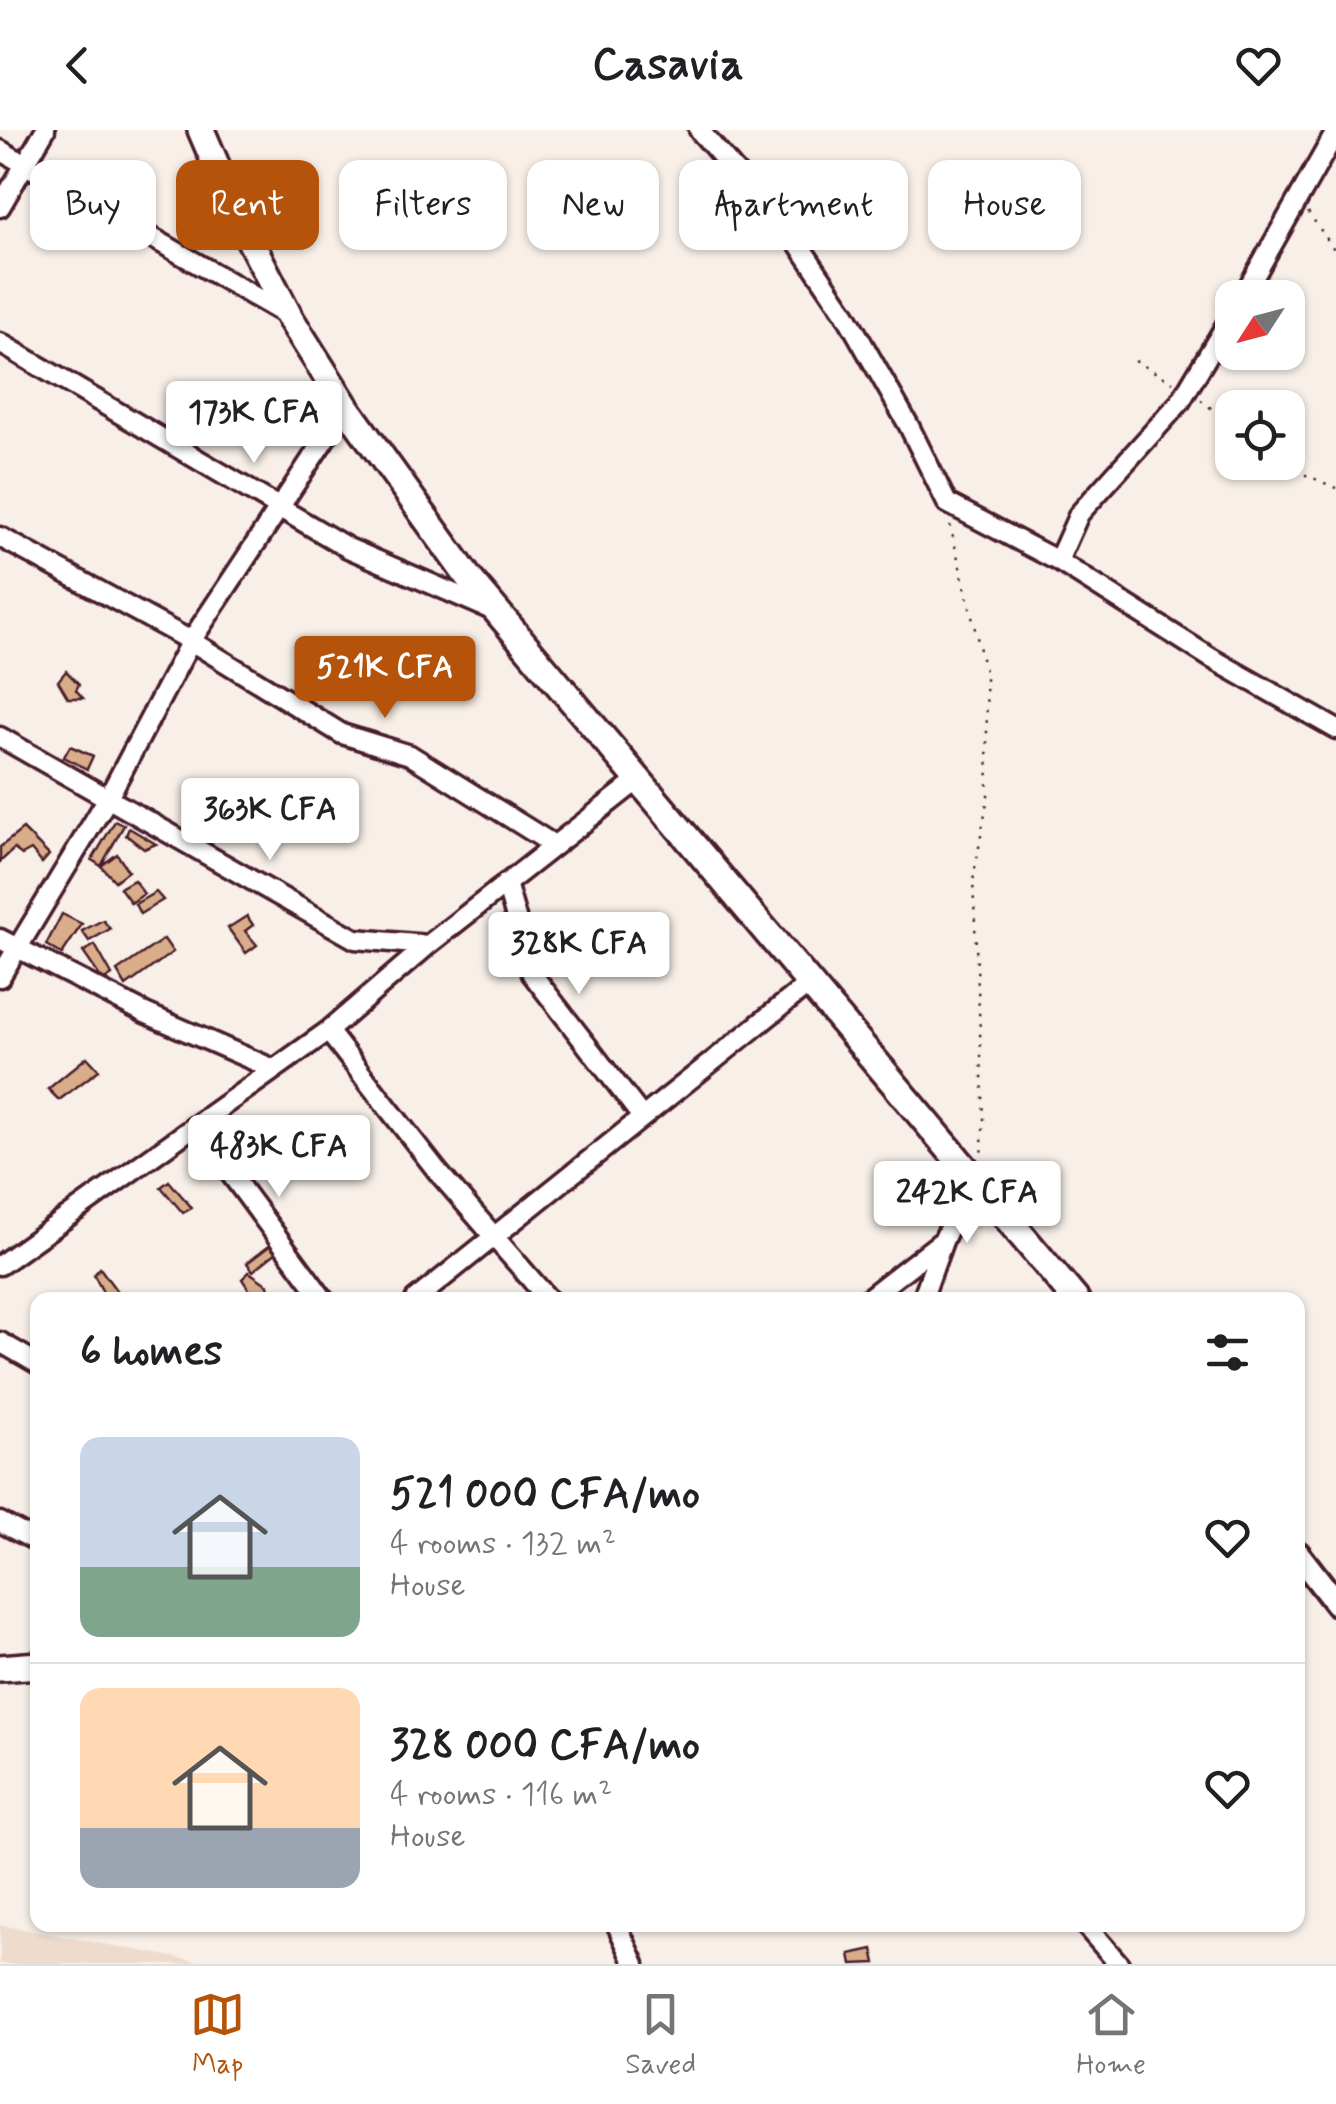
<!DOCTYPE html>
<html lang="en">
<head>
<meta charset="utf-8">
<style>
  :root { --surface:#fff; --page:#f6f6f6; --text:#202124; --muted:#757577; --line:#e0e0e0; --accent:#b45309 }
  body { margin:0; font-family:Mynerve,sans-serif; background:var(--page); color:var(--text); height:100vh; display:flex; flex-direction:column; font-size:38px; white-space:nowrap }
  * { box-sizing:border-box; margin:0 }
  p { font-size:32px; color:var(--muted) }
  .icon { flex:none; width:55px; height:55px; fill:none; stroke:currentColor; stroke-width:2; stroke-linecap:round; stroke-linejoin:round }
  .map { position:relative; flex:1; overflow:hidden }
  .drawer { position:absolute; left:30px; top:1162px; width:1275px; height:640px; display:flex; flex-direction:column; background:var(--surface); border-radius:20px; box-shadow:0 2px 8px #0004 }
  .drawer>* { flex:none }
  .banner { position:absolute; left:30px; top:30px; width:1278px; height:90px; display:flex; gap:20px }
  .needle { width:65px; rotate:234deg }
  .buttons { position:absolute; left:1215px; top:150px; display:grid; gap:20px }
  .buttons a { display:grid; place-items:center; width:90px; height:90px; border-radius:20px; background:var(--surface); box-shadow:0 2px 8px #0004; font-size:50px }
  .price { position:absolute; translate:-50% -85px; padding:0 22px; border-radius:10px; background:#fff; color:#222; font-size:32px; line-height:65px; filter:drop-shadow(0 2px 5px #0008) }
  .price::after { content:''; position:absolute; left:50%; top:60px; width:30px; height:22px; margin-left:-15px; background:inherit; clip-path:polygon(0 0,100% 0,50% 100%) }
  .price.selected { background:var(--accent); color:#fff }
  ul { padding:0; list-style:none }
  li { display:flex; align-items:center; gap:30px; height:250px; padding:0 50px }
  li+li { border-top:2px solid var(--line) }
  li span { display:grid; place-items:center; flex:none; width:280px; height:200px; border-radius:20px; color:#555 }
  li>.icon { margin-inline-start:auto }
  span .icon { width:120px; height:120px; fill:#fffc; stroke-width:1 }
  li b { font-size:42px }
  h2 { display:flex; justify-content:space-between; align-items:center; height:120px; padding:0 50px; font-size:42px }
  .chip { padding:0 35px; border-radius:20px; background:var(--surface); box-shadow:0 2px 8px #0004; font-size:35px; line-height:90px }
  .chip.selected { background:var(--accent); color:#fff }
  header { display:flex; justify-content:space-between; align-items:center; height:130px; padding:0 50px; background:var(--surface); font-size:45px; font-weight:700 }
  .tabs { display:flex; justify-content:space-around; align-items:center; height:140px; border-top:2px solid var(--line); background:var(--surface); font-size:28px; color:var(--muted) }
  .tabs a { display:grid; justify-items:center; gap:5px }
  .tabs .selected { color:var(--accent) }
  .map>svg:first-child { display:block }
</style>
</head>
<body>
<header><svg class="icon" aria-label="back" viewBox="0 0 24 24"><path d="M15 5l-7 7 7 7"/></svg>Casavia<svg class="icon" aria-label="heart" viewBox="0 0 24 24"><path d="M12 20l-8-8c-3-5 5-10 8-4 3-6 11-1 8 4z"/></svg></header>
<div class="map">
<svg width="1336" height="1834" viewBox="0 0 1336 1834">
  <rect width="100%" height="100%" fill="#f7efe8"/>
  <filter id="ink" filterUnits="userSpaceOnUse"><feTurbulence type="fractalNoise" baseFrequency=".01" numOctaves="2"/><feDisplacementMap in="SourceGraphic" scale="20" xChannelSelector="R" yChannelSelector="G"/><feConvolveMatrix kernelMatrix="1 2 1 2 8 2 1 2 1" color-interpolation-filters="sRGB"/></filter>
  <g filter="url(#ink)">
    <path fill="#eedbcc" d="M0 1795 212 1834H0Z"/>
    <path fill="#d9ad8a" stroke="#4a1f2b" stroke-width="2.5" d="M66 541 79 554 76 560 83 568H68L58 551Z
      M70 616 93 626 87 639 64 627Z
      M115 691 124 695 101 736 92 730Z
      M129 698 156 714 144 719 126 705Z
      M23 699 49 725 42 733 31 720 22 725 14 719 0 732V717Z
      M117 724 128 741 115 751 101 736Z
      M134 750 144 764 131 773 120 758Z
      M156 762 163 770 140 784 135 774Z
      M62 784 82 794 62 824 46 815Z
      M247 786 253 795 245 801 257 815 246 823 228 798Z
      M103 790 110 799 89 811 82 801Z
      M164 809 173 822 126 856 117 841Z
      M95 815 112 845 103 851 83 822Z
      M87 927 99 940 59 970 48 959Z
      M169 1051 192 1078 183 1083 161 1057Z
      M272 1114 278 1121 253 1141 247 1133Z
      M100 1138 118 1163 112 1170H107L94 1145Z
      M249 1142 268 1155 271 1166 267 1170H256L242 1149Z
      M873 1819 876 1833 852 1834 850 1824Z"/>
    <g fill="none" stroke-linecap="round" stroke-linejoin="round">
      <defs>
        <path id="minor" d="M699 0 799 115 845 183 908 294 947 373 1058 431 1211 528 1336 599
          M0 20 290 187
          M0 77 45 0
          M1242 168 1336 2
          M0 213 348 418 492 480
          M0 407 191 511 342 604 410 625 554 715
          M1058 431 1079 384 1180 272 1232 185
          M0 607 355 809 428 815
          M506 753 532 844 642 987
          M0 809 145 883 271 938
          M0 847 108 668 191 511 346 277
          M328 901 438 1042 549 1170
          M196 997 324 1170
          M0 1135 328 901 428 815 638 650
          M415 1170 810 853
          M866 1170 942 1111
          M922 1170 943 1111 973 1046
          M0 1212 38 1234
          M0 1392 38 1412
          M617 1795 635 1834
          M1085 1795 1119 1834"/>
        <path id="major" d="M1298 1424 1336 1473"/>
        <path id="highway" d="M201 0 240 91 290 188 346 277 468 447 1076 1170
          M0 1538 38 1535"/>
      </defs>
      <use href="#minor" stroke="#4a1f2b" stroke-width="25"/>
      <use href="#major" stroke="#4a1f2b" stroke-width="30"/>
      <use href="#highway" stroke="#4a1f2b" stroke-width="32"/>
      <path stroke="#4a1f2b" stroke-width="2.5" stroke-dasharray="2.5 8" stroke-linecap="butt" d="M1308 82 1336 122
        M1135 231 1173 252
        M1201 270 1232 295
        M1276 332 1336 358
        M950 395 986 545 988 666 973 751 984 988 981 1026"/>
      <use href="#minor" stroke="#fff" stroke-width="18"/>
      <use href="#major" stroke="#fff" stroke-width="22"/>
      <use href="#highway" stroke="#fff" stroke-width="25"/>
    </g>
  </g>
</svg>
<div class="buttons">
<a><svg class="needle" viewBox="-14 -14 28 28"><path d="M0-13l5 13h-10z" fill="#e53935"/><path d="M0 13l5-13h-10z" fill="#757577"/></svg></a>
<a><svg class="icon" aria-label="locate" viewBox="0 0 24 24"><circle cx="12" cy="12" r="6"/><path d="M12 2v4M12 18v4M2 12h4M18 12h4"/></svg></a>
</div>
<b class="price" style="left:254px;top:336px">173K CFA</b>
<b class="price selected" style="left:385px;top:591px">521K CFA</b>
<b class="price" style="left:270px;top:733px">363K CFA</b>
<b class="price" style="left:579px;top:867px">328K CFA</b>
<b class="price" style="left:279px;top:1070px">483K CFA</b>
<b class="price" style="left:967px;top:1116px">242K CFA</b>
<div class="banner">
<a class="chip">Buy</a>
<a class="chip selected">Rent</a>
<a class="chip">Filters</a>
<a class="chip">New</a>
<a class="chip">Apartment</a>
<a class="chip">House</a>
</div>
<section class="drawer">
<h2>6 homes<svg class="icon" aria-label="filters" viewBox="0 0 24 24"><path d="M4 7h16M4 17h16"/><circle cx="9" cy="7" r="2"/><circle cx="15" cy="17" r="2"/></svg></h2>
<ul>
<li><span style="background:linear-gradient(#c9d6e8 65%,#7fa58c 0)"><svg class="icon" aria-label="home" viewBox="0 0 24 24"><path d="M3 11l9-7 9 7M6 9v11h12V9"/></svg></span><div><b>521 000 CFA/mo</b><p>4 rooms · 132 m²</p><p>House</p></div><svg class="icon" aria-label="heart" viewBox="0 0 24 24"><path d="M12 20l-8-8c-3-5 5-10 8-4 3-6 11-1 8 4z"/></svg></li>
<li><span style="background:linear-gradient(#ffd9b3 70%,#9aa5b1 0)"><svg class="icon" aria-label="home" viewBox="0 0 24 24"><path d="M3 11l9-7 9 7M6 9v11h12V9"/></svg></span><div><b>328 000 CFA/mo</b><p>4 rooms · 116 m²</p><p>House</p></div><svg class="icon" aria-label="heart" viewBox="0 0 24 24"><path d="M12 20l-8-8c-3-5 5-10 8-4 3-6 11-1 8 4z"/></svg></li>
</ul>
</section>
</div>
<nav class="tabs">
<a class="selected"><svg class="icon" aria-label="map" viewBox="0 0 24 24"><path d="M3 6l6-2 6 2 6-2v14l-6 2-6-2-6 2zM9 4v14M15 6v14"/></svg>Map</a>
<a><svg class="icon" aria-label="saved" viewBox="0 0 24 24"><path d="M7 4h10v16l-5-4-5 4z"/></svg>Saved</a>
<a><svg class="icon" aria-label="home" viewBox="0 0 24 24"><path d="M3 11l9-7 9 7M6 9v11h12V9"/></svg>Home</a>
</nav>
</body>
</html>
